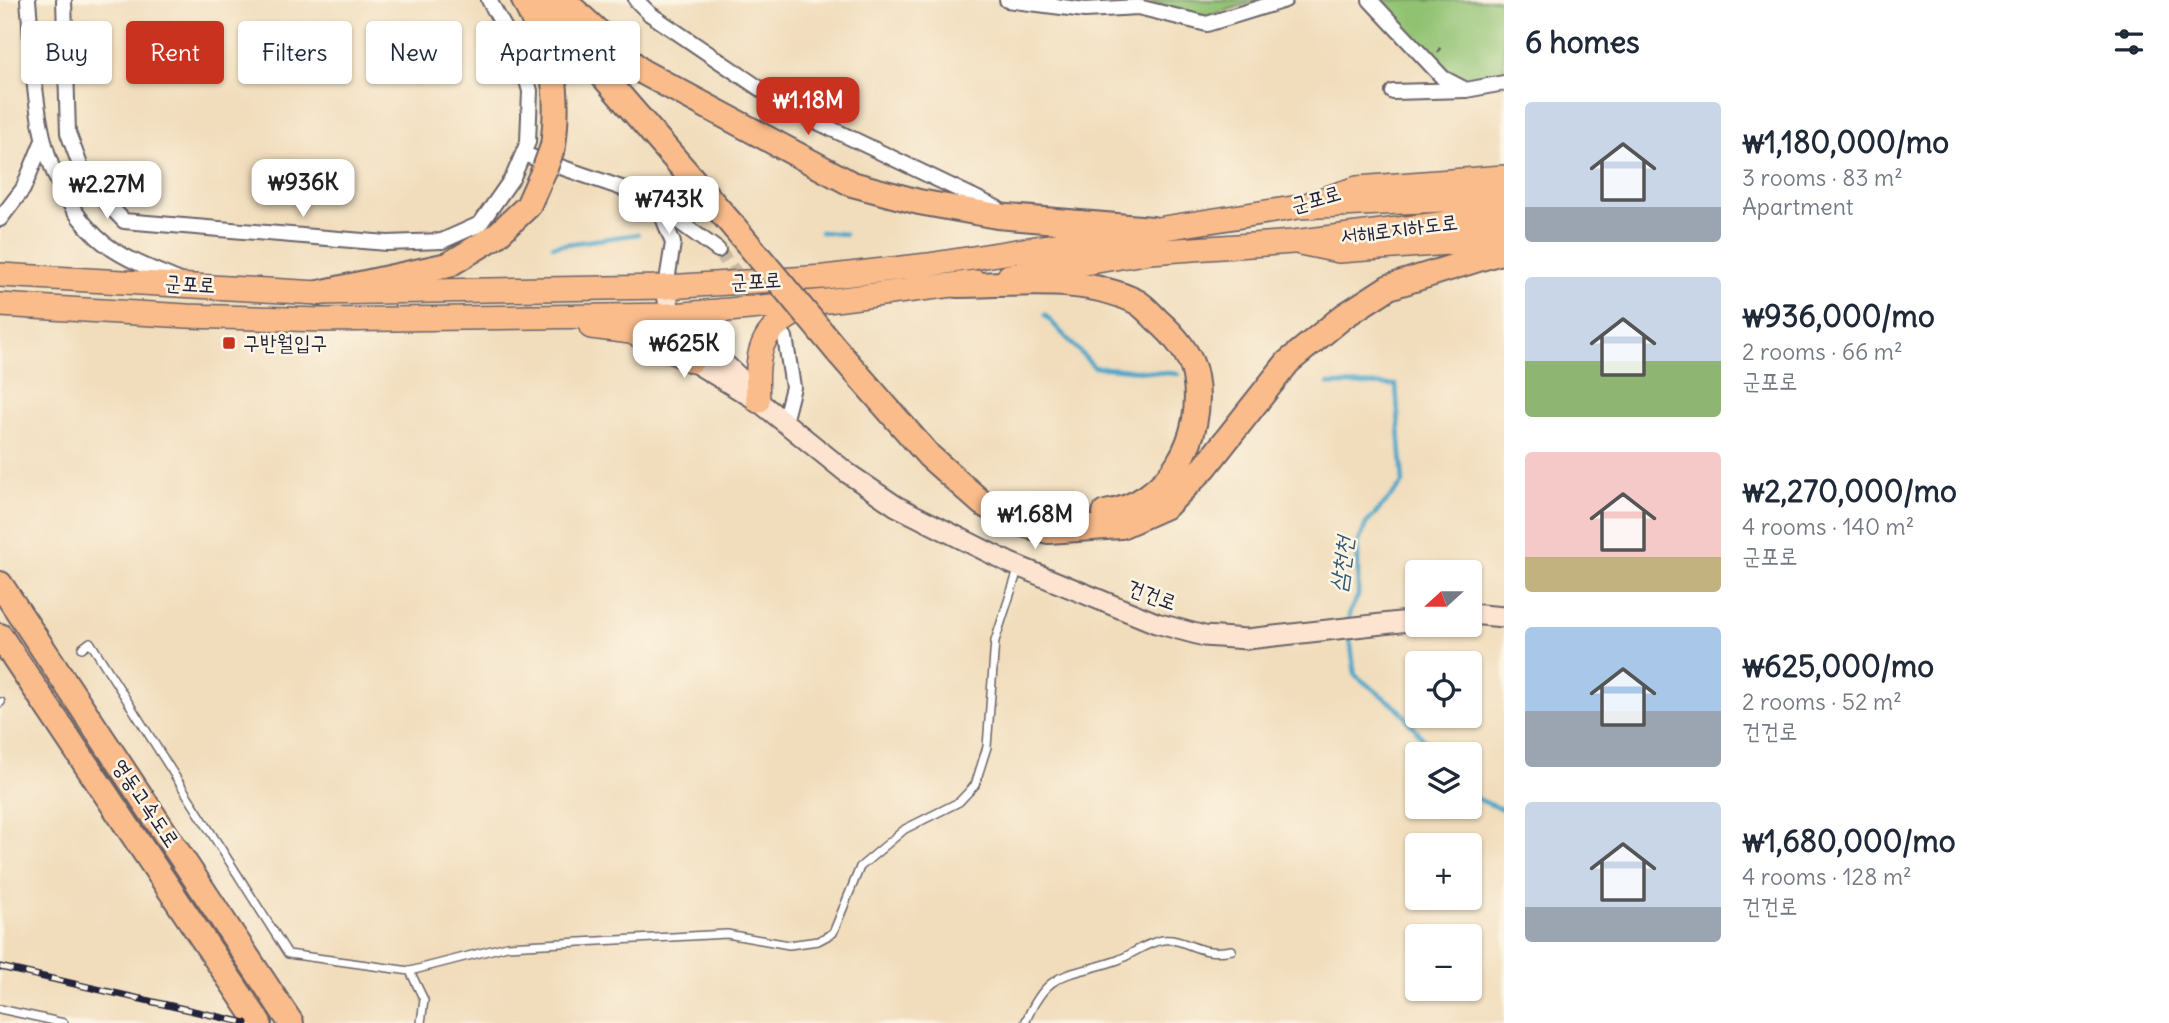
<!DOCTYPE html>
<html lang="en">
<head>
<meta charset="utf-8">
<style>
  :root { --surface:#fff; --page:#f6f6f7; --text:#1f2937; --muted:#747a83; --accent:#c8321e }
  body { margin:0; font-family:Delius,"Poor Story",sans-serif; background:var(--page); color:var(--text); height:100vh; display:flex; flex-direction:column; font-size:26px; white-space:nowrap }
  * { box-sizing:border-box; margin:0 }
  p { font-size:23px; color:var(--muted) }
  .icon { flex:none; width:38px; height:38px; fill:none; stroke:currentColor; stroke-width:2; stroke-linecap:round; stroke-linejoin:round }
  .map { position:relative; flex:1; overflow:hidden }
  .sheet { display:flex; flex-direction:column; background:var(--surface); width:665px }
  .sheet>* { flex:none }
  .banner { position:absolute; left:21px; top:21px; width:665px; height:63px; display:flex; gap:14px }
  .needle { width:46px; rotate:249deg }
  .controls { position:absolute; left:1405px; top:560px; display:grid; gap:14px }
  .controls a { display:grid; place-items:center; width:77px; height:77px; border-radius:7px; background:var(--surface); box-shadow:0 2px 5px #0004; font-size:35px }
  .price { position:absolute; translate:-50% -60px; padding:0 16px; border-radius:14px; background:#fff; color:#222; font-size:23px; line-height:46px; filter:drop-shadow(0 2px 4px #0008) }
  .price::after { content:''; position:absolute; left:50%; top:42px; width:21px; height:16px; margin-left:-10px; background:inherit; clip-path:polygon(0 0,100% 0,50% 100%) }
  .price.active { background:var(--accent); color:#fff }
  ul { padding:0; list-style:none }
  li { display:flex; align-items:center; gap:21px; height:175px; padding:0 21px }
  li span { display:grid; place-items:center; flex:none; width:196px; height:140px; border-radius:7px; color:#555 }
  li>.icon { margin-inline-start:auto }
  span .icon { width:84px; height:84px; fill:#fffc; stroke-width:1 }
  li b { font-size:30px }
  h2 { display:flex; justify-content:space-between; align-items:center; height:84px; padding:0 21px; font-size:30px }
  .chip { padding:0 24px; border-radius:7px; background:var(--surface); box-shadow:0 2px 5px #0004; font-size:24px; line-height:63px }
  .chip.active { background:var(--accent); color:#fff }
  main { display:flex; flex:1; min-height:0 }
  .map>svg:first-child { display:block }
</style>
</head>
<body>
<main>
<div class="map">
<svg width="1504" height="1023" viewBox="0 0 1504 1023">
  <rect width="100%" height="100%" fill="#fcf5e5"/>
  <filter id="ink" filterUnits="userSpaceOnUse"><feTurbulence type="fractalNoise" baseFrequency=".0143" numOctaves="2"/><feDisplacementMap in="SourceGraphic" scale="14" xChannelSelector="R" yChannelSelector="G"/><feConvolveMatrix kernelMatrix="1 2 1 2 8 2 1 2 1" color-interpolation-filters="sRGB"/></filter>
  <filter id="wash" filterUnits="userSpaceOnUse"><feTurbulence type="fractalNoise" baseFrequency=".00686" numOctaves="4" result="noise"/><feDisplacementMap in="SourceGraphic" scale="28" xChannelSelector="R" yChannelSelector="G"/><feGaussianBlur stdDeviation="1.57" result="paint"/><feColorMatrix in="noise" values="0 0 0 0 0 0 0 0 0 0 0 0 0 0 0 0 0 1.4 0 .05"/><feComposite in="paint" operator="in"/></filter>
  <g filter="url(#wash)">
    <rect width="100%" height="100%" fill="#f1ddbc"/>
    <path fill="#91c272" stroke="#5a7256" stroke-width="2" d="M1142 0H1260L1206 17Z
      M1377 0H1504V74L1468 83 1449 74Z"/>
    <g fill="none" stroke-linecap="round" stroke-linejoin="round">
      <path stroke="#4ba6c9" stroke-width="4.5" d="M821 232 845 234
        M553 246 638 234
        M1045 315 1094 367 1178 374
        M1328 384 1396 385 1403 483 1366 524 1358 544V596L1349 613V622
        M1349 631 1355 675 1400 710 1435 754
        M1470 796 1504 810"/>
    </g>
  </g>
  <g filter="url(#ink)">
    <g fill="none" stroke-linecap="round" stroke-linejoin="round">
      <path stroke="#c8b8a2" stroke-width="14" stroke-dasharray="14 7" stroke-linecap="butt" d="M718 250 764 310"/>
      <defs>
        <path id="service" d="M82 648 90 642 288 954 410 971 507 946 727 934 789 945 818 941 833 933 860 867 905 829 959 802 975 785 987 747 995 641 1019 567
          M0 703 1 702
          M410 971 424 1000 421 1023
          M0 1009 64 1023
          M1025 1023C1049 966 1068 978 1118 960 1133 954 1147 942 1163 940 1187 938 1198 957 1232 950"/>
        <path id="minor" d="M28 0C36 84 31 174 97 237 118 257 152 269 178 280
          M64 0 68 133 86 181 124 221 387 243 442 241 480 224 513 177 528 142 530 91 520 56 489 0
          M636 0 650 14 790 109 997 208
          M1007 0 1085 10 1138 7 1207 24 1285 0
          M1370 0 1443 78 1466 90
          M1393 92 1466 90 1504 83
          M523 154 642 195 662 215 673 243 666 287
          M660 208 718 250
          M0 219 23 189 42 143
          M784 422 793 387 785 337"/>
        <path id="secondary" d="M666 287 672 327 692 361 758 401 846 472 896 506 1010 563 1156 623 1204 636 1247 639 1418 620
          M673 315 746 384 755 398
          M1470 614 1504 617"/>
        <path id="primary" d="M1311 203 1357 188 1504 177
          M1300 243 1339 251 1504 239
          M0 275 319 293 666 287
          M0 305 187 316 322 320 673 315
          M591 327 631 332 692 361
          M758 401C755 346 761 325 815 305"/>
        <path id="trunk" d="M1009 276 1150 252 1293 242 1504 216
          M666 287 824 277 928 265 1299 207 1504 197
          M673 315 827 301 976 282"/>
        <path id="motorway" d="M524 0C552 55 561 84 553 146
          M537 0 734 227
          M563 0 641 71 852 184 919 202 997 216 1152 229
          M957 285C1015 285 1084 275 1137 302 1144 306 1151 314 1157 320 1172 333 1192 355 1195 376 1206 436 1169 504 1105 513
          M319 293 448 265 496 236 528 206 545 168
          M838 352 929 456 982 503 1015 522 1048 531 1121 526 1166 506 1205 467 1288 362 1344 316 1389 287 1504 251
          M0 584 291 1023
          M0 636 259 1023"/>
      </defs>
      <use href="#service" stroke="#6a6368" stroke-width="10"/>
      <use href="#minor" stroke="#6a6368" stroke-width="18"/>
      <use href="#secondary" stroke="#6a6368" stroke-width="23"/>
      <use href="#primary" stroke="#6a6368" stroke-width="26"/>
      <use href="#trunk" stroke="#6a6368" stroke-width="26"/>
      <use href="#motorway" stroke="#6a6368" stroke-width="28"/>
      <path stroke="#6a6368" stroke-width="2.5" stroke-dasharray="5 5" stroke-linecap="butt" d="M1438 52 1441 45"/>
      <use href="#service" stroke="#fff" stroke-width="7"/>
      <use href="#minor" stroke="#fff" stroke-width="14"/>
      <use href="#secondary" stroke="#fde4d1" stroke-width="19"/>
      <use href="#primary" stroke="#fabc8b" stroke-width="23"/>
      <use href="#trunk" stroke="#fabc8b" stroke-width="23"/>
      <use href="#motorway" stroke="#fabc8b" stroke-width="24"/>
      <defs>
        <path id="rail" d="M0 967 246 1023"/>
      </defs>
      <use href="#rail" stroke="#22223b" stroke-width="7"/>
      <use href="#rail" stroke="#fcf5e5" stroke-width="4.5" stroke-dasharray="13" stroke-linecap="butt"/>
      <defs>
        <path id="motorway-bridge" d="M545 168 553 146
          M734 227 838 352"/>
      </defs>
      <use href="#motorway-bridge" stroke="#6a6368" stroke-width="28" stroke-linecap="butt"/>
      <use href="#motorway-bridge" stroke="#fabc8b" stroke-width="24"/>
    </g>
  </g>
  <rect fill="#c8321e" stroke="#fcf5e5" stroke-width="2.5" x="222" y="336" width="14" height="14" rx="3.5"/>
  <g text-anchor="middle" stroke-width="5" stroke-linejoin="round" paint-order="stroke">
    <g font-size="21" fill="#22223b" stroke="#fcf5e5">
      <text transform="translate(1316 199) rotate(-16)" y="7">군포로</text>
      <text transform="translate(1399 229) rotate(-7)" y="7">서해로지하도로</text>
      <text transform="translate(756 281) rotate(-3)" y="7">군포로</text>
      <text transform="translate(190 284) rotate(3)" y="7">군포로</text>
      <text transform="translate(1152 595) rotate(20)" y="7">건건로</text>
      <text transform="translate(146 803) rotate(56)" y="7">영동고속도로</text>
    </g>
    <g font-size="21" fill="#22223b" stroke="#fcf5e5" text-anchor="start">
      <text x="243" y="350">구반월입구</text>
    </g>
    <g font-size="23" font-style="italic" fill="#325774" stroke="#fcf5e5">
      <text transform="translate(1341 564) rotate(-82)" y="8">삼천천</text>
    </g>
  </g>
</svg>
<div class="controls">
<a><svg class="needle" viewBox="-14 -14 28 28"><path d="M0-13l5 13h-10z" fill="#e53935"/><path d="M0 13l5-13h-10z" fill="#747a83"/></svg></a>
<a><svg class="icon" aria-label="locate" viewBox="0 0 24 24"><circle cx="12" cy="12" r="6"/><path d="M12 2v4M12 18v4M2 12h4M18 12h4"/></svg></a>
<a><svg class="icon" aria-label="layers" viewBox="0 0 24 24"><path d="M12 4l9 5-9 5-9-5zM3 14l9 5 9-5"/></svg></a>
<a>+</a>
<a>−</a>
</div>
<b class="price active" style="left:808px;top:137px">₩1.18M</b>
<b class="price" style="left:303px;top:219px">₩936K</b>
<b class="price" style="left:107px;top:221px">₩2.27M</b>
<b class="price" style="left:669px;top:236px">₩743K</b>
<b class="price" style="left:684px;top:380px">₩625K</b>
<b class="price" style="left:1035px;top:551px">₩1.68M</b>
<div class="banner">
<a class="chip">Buy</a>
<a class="chip active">Rent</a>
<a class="chip">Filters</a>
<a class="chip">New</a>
<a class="chip">Apartment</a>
</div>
</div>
<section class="sheet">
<h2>6 homes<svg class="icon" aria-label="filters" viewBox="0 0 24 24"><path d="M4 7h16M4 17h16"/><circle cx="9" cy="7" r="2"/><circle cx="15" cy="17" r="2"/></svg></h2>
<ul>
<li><span style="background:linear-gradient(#c9d6e8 75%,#9aa5b1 0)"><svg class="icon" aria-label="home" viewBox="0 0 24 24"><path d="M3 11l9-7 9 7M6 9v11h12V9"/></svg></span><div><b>₩1,180,000/mo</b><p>3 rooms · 83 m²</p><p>Apartment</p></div></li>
<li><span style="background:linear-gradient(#c9d6e8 60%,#8fb573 0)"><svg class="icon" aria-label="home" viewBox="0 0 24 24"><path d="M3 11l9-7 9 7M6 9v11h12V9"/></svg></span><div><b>₩936,000/mo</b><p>2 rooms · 66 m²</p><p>군포로</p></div></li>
<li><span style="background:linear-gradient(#f6c9c9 75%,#c2b280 0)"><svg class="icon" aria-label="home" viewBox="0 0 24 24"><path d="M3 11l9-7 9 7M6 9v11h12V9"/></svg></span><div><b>₩2,270,000/mo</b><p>4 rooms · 140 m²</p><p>군포로</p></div></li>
<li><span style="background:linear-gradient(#a9c7e8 60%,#9aa5b1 0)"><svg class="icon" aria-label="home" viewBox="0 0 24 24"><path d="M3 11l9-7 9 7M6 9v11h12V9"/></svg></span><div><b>₩625,000/mo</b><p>2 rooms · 52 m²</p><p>건건로</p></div></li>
<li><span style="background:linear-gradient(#c9d6e8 75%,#9aa5b1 0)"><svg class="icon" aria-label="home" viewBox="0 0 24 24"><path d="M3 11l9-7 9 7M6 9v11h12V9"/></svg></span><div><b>₩1,680,000/mo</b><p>4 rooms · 128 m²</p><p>건건로</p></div></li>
</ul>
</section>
</main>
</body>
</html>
